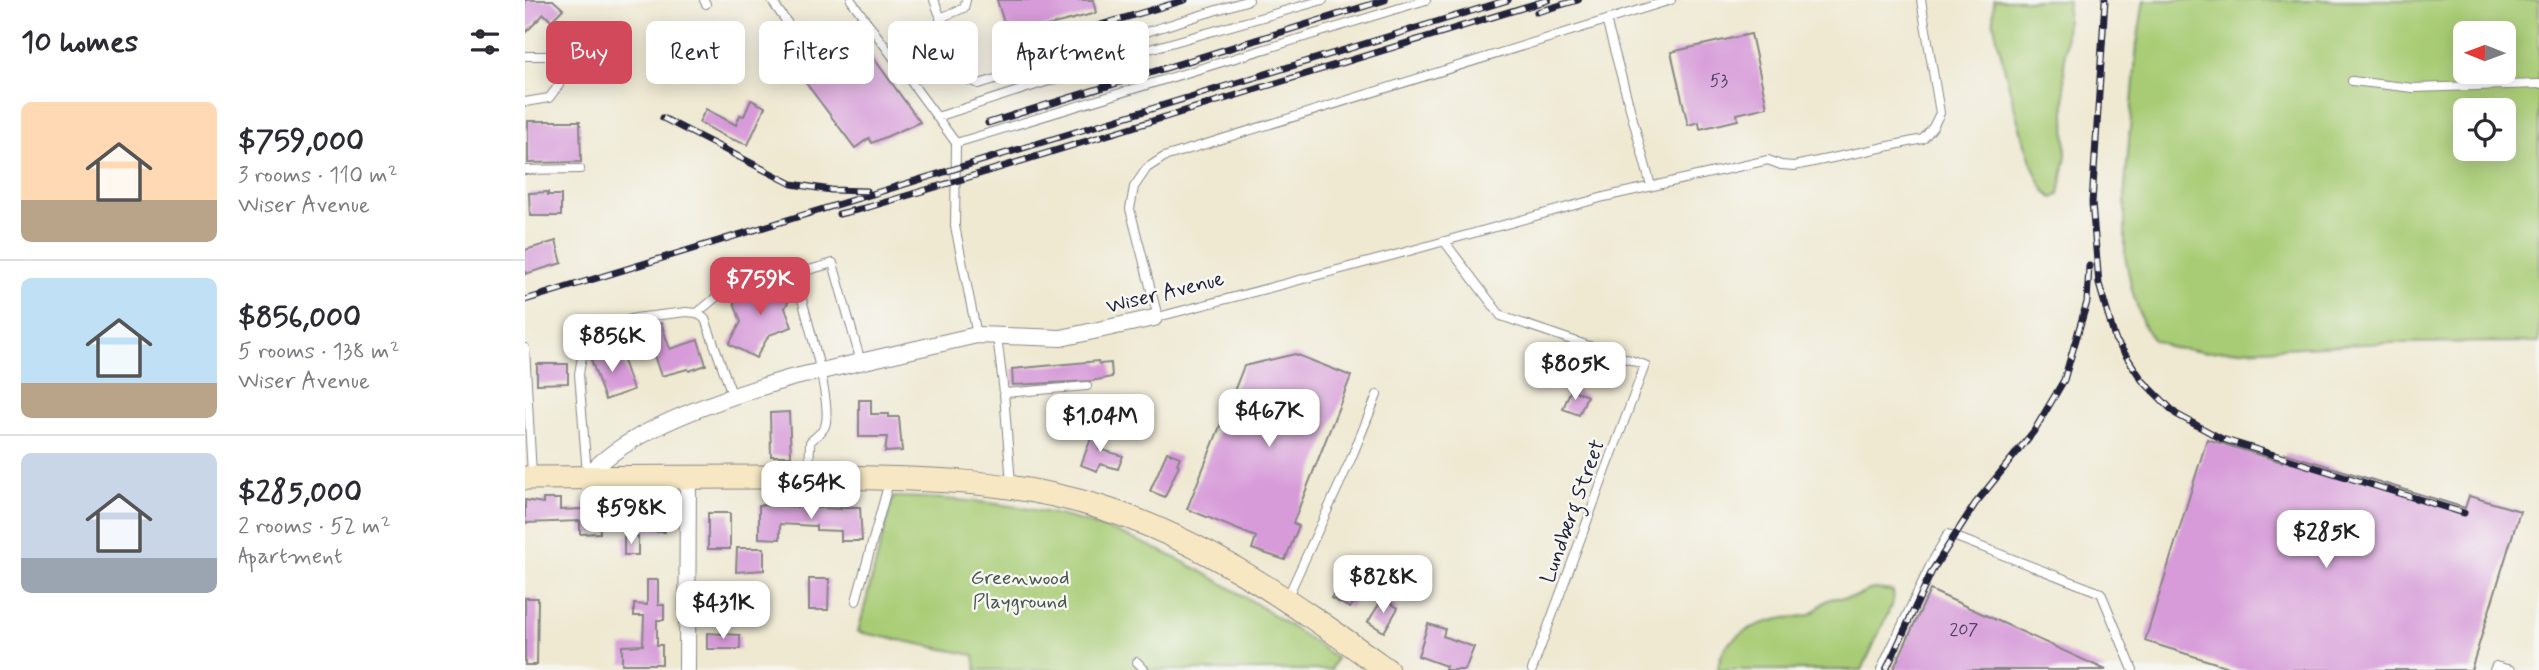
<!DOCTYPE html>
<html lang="en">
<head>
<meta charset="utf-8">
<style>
  :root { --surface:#fff; --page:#f2f2f3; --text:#2b2b33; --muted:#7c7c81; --line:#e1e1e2; --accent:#d1495b }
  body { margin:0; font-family:Mynerve,sans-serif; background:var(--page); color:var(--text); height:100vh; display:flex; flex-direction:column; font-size:26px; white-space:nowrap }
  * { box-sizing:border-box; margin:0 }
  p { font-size:23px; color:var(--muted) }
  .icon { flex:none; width:38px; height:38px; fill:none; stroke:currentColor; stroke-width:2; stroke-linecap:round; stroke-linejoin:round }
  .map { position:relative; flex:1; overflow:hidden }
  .panel { display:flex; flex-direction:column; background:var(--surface); width:525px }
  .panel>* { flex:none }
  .top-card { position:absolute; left:21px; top:21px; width:665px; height:63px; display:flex; gap:14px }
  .needle { width:46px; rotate:271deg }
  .buttons { position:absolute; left:1928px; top:21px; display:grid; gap:14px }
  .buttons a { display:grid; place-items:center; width:63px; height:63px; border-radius:10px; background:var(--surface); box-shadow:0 4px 18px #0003; font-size:35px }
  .price { position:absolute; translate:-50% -60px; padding:0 16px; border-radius:14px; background:#fff; color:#222; font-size:23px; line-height:46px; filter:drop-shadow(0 2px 4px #0008) }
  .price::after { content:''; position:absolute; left:50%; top:42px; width:21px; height:16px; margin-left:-10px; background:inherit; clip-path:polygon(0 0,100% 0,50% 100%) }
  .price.selected { background:var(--accent); color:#fff }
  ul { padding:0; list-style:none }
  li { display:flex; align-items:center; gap:21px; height:175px; padding:0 21px }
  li+li { border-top:2px solid var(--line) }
  li span { display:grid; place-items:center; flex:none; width:196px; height:140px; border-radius:10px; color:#555 }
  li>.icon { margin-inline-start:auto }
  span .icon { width:84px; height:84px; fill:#fffc; stroke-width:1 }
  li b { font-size:30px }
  h2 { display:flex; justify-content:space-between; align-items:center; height:84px; padding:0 21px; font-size:30px }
  .tag { padding:0 24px; border-radius:10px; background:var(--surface); box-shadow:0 4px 18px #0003; font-size:24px; line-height:63px }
  .tag.selected { background:var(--accent); color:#fff }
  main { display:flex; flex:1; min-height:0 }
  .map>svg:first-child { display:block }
</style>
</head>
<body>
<main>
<section class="panel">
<h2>10 homes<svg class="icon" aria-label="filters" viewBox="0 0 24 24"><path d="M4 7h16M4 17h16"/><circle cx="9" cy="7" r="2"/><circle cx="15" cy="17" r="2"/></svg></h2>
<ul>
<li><span style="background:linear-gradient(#ffd9b3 70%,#b9a48a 0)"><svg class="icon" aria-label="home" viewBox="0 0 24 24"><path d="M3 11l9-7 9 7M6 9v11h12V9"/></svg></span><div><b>$759,000</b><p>3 rooms · 110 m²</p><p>Wiser Avenue</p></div></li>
<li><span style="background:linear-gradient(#bfe0f5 75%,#b9a48a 0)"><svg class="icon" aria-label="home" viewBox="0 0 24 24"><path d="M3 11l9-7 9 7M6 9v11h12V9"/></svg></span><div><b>$856,000</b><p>5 rooms · 138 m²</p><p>Wiser Avenue</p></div></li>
<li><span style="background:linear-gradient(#c9d6e8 75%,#9aa5b1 0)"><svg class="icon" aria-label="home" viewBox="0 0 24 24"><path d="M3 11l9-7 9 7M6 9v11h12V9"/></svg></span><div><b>$285,000</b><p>2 rooms · 52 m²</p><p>Apartment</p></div></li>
</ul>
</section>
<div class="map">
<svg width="2014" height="670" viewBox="0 0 2014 670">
  <rect width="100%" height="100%" fill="#f6f6f2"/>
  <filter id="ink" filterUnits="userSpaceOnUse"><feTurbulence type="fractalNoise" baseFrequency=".0143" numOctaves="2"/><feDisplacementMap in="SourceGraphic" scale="14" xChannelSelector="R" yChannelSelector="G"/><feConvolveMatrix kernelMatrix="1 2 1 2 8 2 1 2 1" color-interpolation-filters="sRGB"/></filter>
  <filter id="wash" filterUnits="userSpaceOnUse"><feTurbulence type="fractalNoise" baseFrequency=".00686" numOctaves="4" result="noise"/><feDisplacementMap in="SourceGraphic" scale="28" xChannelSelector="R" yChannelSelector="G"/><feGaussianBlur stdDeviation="1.57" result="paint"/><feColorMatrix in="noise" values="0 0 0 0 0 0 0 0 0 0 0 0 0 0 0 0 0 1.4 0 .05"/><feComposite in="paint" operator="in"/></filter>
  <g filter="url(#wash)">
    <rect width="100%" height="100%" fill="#efe9d2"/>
    <path fill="#a8cc75" stroke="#657758" stroke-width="2" fill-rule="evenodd" d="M1469 0H1543L1539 69 1541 156 1534 195 1528 198C1504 188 1476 51 1468 21Z
      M1619 0H2014V342L1858 343 1677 352 1645 347 1629 340 1619 327 1607 290 1600 256V188L1612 44ZM1941 33H1979V72H1941ZM1941 110H1979V149H1941Z
      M368 497C435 498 500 504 563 523 651 549 737 605 811 658L806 670H451L449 655 333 632Z
      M1349 589 1368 591V602L1337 670H1193C1194 637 1231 623 1260 618 1268 616 1278 618 1286 614 1293 610 1296 603 1303 600 1311 596 1320 599 1329 597 1337 595 1341 590 1349 589Z"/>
    <g id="blocks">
      <path fill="#d79bd9" d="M0 0H28L38 9 26 21 19 14 0 33Z
        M472 0H568L571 13 483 36Z
        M1226 34 1242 107 1212 114 1213 120 1175 129 1174 122 1163 125 1146 52Z
        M337 42 395 122 347 143 344 138 330 148 281 83Z
        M226 100 240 107 223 145 201 137 174 122 181 109 211 125 215 115 219 116Z
        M3 121H55L56 162 3 163Z
        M23 192V195H36V216H5L4 193Z
        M31 241 37 263 0 274V250Z
        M236 281 266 296 260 308 267 327 244 335 231 358 204 344 216 322 207 297 231 289Z
        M136 323 145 349 173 340 181 365 164 371 163 369 136 376 120 329Z
        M94 349 108 390 80 400 66 359Z
        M770 354 826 376 768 523 774 526 760 560 727 549 731 537 662 509 719 366Z
        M573 361 574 364 586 363 587 377 566 381 488 385 487 369Z
        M12 364H43V383L12 384Z
        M1046 389 1062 396 1054 415 1038 409Z
        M334 400H346V414H364V417H374L377 451 360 452 362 437H334Z
        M264 412 266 456H246L245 413Z
        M569 430 580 434 574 449 598 456 593 469 575 464 572 471 556 465Z
        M1682 439 1757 462 1760 453 1940 508 1944 496 1995 511 1946 670H1713L1620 641Z
        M642 452 655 457 652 464 654 465 640 497 625 491Z
        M18 499H35V510L58 509V503H74L75 533 55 534V521L0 523V500L18 503Z
        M234 505 316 509 315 507H335L337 541H316V531L291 530V526L255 524V539L234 538Z
        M124 512H141L140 532H107V521H113V518H124Z
        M183 513H205V549H183Z
        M99 536H113V555H99Z
        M212 548H239V570L211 572Z
        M824 570 842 581 825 608 806 598Z
        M284 579H304L303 610H284Z
        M122 580H133V605H139V620H132V645H137V664H97V646L118 645 119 616H109V604L122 605Z
        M212 590 214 609 183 610V599L174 591Z
        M1405 590 1581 670H1368Z
        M0 598H13L12 665H0Z
        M858 598 873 608 859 632 843 622Z
        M903 624 920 629 918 636 949 647 940 670H920L921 666 893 656Z
        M182 633 215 635V649H182Z"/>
    </g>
  </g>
  <g filter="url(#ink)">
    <use href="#blocks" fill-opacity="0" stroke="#888686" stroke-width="2"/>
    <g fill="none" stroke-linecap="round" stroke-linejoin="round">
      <defs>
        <path id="lane" d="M179 0 181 4
          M246 0 274 39
          M326 0 431 143 430 226 452 335
          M409 0 438 78 454 84 724 0
          M415 18 439 8 441 0
          M1081 20 1126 186
          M0 56H28L33 67 34 85 24 98 0 102
          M1827 81 1888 88 2014 84
          M412 117 614 52 798 0
          M431 143 901 0
          M0 170 55 169
          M919 241 976 316 1120 365 1007 670
          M172 313 216 277 252 266 270 274
          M633 317 605 209 609 187 622 168 639 157 1146 0
          M629 318 866 256 1079 197 1243 160 1256 165 1269 166 1398 139 1408 127 1415 113 1396 0
          M472 336 479 393 562 386
          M0 348 7 475
          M479 393 486 484
          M62 474 54 374 58 350 69 335 79 326 110 318 161 312 172 313 180 319 208 397
          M284 476 285 442C290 437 298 432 300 426 309 403 277 302 270 274L308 263 336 362
          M762 598 826 459 852 395
          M331 601 364 482
          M612 662 620 670
          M1356 670 1406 564 1423 534 1576 593 1608 670
          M1969 670 1971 666 1986 670"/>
        <path id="street" d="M62 477C100 429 207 395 266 378L452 335 536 338 629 318
          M162 670 163 477"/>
        <path id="secondary" d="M0 478C93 477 187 477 280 477 378 478 479 477 574 507 681 540 772 606 862 670"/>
      </defs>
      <use href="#lane" stroke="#888686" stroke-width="10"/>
      <use href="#street" stroke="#888686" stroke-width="18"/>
      <use href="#secondary" stroke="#888686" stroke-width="25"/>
      <use href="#lane" stroke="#fff" stroke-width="8"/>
      <use href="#street" stroke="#fff" stroke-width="16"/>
      <use href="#secondary" stroke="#f7e8c3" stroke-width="23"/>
      <defs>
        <path id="rail" d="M1580 0 1567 203 1574 284 1590 339 1617 380 1651 414 1697 439 1939 513
          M1012 12 1053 0
          M484 52 660 0
          M138 118 267 184 306 190 342 191
          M463 123 860 0
          M314 214 344 207 431 181 1023 0
          M0 300 983 0
          M1361 670 1407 571 1450 504 1509 431 1539 380 1562 302 1564 266"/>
      </defs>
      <use href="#rail" stroke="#22223b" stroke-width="7"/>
      <use href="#rail" stroke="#f6f6f2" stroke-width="4.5" stroke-dasharray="13" stroke-linecap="butt"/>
    </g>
  </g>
  <g text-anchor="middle" stroke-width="5" stroke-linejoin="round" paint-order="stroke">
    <g font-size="18" fill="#4f4062">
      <text x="1194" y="86">53</text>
      <text x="1439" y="635">207</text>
    </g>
    <g font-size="21" fill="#22223b" stroke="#f6f6f2">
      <text transform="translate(640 292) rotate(-14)" y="7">Wiser Avenue</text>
      <text transform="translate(1047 511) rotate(-70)" y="7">Lundberg Street</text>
    </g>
    <g font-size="21" fill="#4a554c" stroke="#f6f6f2">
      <text x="495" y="584">Greenwood<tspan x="495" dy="24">Playground</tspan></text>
    </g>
  </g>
</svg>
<div class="buttons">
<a><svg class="needle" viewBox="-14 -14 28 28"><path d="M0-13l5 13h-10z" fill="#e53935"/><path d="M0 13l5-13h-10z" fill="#7c7c81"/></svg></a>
<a><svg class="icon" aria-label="locate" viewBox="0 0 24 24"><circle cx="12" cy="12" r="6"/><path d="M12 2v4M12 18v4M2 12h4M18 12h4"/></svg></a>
</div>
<b class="price selected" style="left:235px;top:317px">$759K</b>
<b class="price" style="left:87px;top:374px">$856K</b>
<b class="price" style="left:1050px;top:402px">$805K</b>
<b class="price" style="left:744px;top:449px">$467K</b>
<b class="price" style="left:575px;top:454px">$1.04M</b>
<b class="price" style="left:286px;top:521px">$654K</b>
<b class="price" style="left:106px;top:546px">$598K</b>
<b class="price" style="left:1801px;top:570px">$285K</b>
<b class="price" style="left:858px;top:615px">$828K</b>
<b class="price" style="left:198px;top:641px">$431K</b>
<div class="top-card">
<a class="tag selected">Buy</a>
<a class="tag">Rent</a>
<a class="tag">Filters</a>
<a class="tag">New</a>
<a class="tag">Apartment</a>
</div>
</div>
</main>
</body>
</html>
